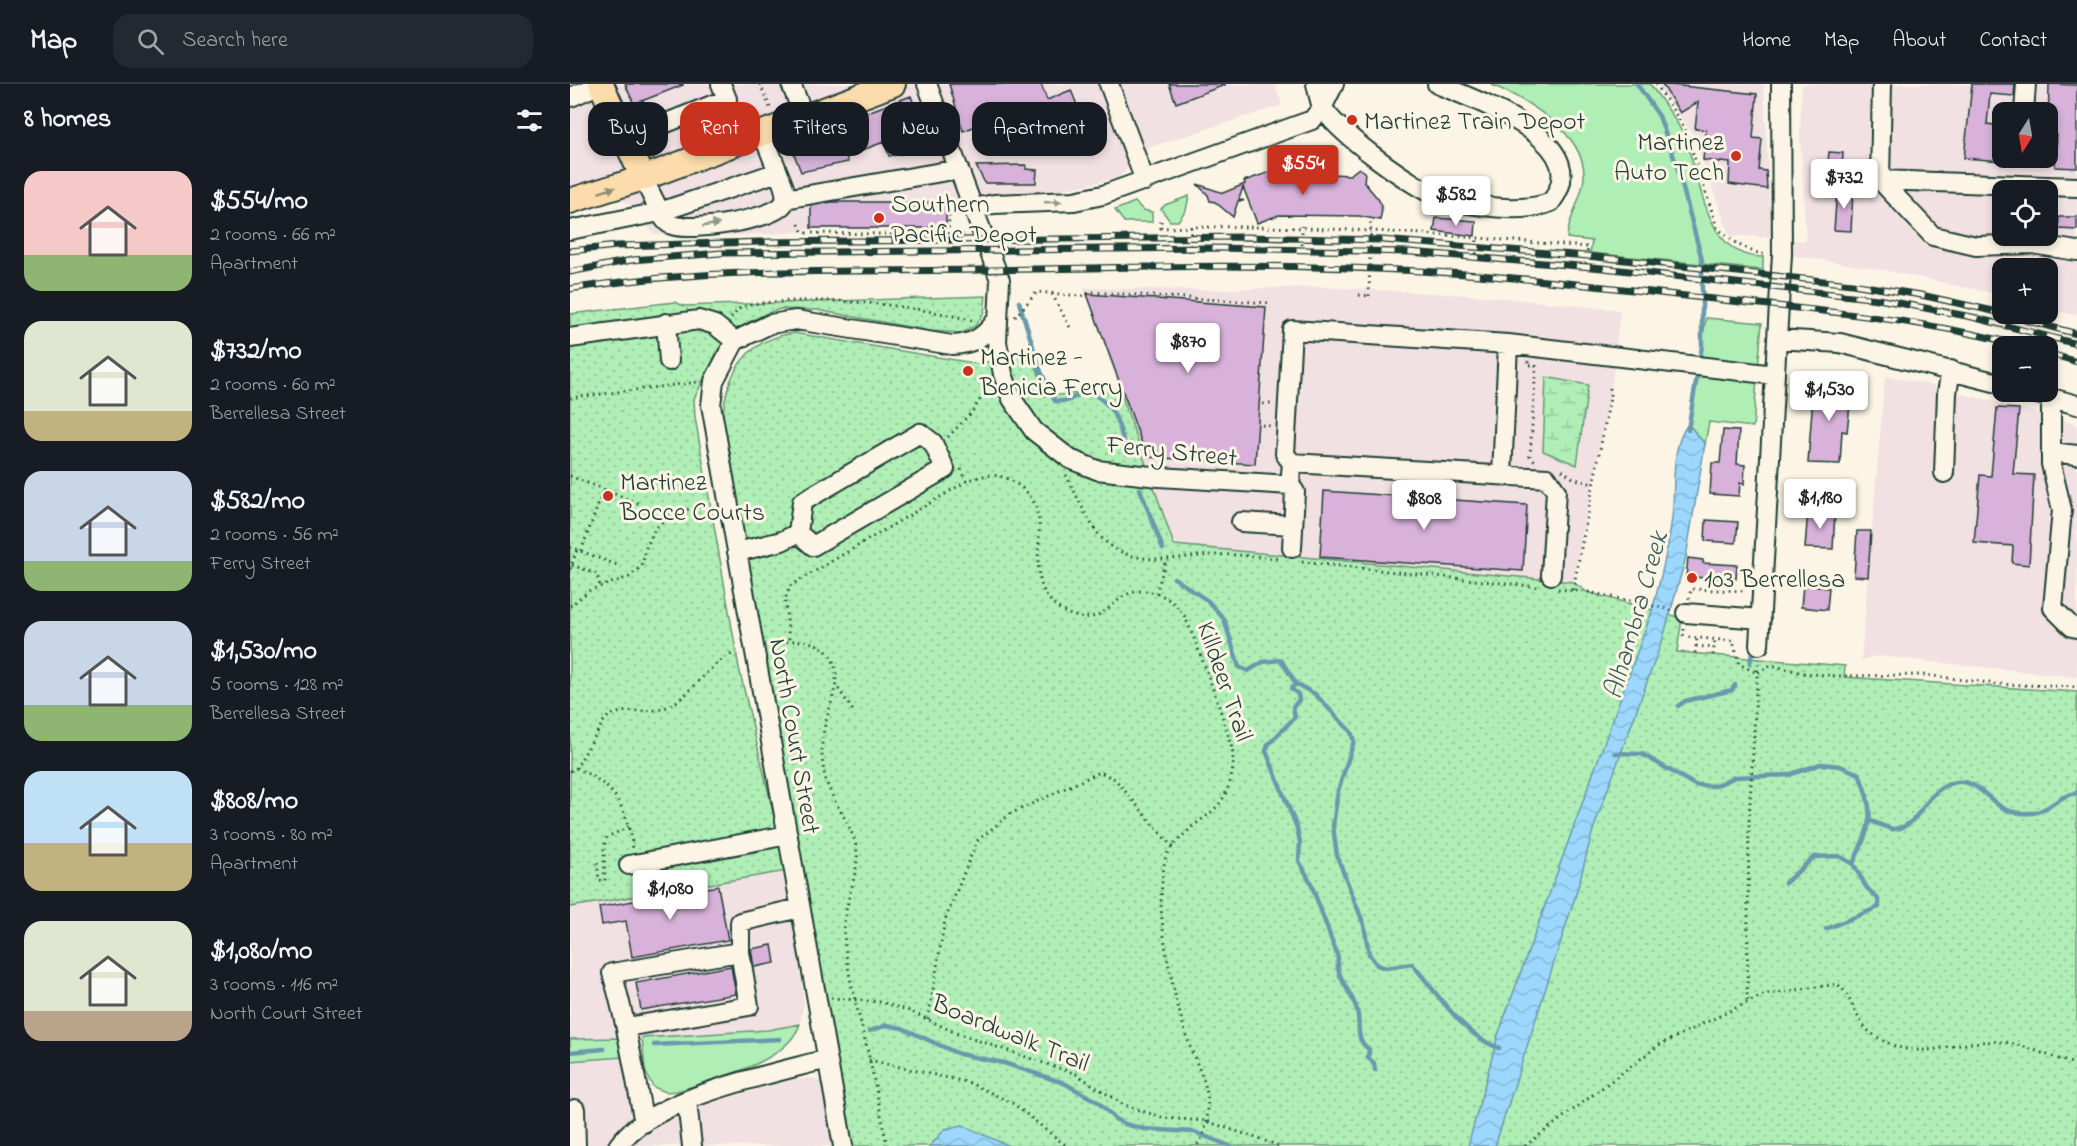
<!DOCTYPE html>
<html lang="en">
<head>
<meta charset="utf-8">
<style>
  :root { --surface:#171b24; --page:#242831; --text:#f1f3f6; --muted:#9ea1a6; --line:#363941; --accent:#c8321e }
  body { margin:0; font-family:"Indie Flower",sans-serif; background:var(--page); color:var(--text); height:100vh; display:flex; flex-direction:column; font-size:22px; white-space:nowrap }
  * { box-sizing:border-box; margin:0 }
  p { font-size:20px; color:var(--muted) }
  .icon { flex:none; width:33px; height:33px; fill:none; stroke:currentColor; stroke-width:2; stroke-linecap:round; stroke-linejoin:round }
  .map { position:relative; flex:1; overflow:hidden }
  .panel { display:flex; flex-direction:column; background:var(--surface); width:570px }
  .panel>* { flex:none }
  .top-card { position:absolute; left:18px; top:18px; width:570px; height:54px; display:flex; gap:12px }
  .needle { width:39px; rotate:191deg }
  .fabs { position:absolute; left:1422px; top:18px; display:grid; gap:12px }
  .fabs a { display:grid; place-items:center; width:66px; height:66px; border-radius:12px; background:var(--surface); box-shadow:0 3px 9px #0003; font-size:30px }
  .price { position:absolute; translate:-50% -51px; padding:0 14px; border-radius:6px; background:#fff; color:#222; font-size:20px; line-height:39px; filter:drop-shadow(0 2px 3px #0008) }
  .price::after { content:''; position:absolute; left:50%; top:36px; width:18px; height:14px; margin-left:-9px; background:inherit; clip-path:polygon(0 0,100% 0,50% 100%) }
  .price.on { background:var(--accent); color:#fff }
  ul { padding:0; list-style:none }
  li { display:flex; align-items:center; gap:18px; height:150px; padding:0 24px }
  li span { display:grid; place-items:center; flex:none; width:168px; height:120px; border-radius:18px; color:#555 }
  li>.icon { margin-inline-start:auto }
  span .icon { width:72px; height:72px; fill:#fffc; stroke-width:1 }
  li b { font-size:26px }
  h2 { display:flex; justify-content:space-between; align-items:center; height:72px; padding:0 24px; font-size:26px }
  .chip { padding:0 21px; border-radius:18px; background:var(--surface); box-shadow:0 3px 9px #0003; font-size:21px; line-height:54px }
  .chip.on { background:var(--accent); color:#fff }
  header { display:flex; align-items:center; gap:36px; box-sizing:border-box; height:84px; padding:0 30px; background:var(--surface); border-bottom:2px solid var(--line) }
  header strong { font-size:28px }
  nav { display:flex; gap:33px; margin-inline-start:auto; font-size:21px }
  .search { width:420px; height:54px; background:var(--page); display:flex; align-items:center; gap:15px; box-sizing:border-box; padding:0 21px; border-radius:18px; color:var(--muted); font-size:22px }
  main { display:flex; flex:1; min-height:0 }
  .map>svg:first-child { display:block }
</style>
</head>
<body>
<header>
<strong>Map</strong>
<div class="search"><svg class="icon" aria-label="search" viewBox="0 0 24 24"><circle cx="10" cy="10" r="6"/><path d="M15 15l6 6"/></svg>Search here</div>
<nav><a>Home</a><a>Map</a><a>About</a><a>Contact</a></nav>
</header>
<main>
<section class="panel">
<h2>8 homes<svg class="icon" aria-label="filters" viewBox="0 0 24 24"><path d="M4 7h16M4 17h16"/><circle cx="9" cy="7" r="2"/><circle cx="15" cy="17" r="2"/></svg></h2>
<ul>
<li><span style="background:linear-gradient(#f6c9c9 70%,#8fb573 0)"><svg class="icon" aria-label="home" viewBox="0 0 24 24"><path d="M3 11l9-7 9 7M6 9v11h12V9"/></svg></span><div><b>$554/mo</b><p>2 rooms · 66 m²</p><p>Apartment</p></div></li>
<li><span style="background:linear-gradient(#dfe7d0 75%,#c2b280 0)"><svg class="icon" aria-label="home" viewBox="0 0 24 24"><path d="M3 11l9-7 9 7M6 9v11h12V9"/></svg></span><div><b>$732/mo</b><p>2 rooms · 60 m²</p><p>Berrellesa Street</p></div></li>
<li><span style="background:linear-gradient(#c9d6e8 75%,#8fb573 0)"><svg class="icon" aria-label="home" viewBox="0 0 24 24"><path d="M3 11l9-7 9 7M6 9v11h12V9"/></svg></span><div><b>$582/mo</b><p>2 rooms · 56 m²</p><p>Ferry Street</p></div></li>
<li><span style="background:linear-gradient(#c9d6e8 70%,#8fb573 0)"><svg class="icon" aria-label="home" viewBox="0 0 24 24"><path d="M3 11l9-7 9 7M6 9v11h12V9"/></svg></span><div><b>$1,530/mo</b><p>5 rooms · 128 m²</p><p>Berrellesa Street</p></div></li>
<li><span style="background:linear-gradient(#bfe0f5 60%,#c2b280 0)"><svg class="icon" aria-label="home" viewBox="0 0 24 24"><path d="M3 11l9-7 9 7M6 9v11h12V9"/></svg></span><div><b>$808/mo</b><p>3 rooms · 80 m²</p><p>Apartment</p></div></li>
<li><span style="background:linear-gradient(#dfe7d0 75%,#b9a48a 0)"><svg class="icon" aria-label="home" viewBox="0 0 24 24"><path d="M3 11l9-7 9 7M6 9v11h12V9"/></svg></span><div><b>$1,080/mo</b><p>3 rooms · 116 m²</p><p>North Court Street</p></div></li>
</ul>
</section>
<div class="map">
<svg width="1507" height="1062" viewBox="0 0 1507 1062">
  <defs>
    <pattern id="wetland-marsh" width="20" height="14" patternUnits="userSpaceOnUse" patternTransform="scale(1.5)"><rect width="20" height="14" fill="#afeeb5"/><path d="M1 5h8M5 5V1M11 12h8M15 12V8" fill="none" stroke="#96cd9c"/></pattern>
    <pattern id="park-dots" width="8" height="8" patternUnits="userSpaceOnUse" patternTransform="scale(1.5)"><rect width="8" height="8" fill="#afeeb5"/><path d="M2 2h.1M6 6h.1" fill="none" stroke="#96cd9c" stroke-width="1.8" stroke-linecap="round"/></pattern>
    <pattern id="water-waves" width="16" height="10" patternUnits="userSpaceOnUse" patternTransform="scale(1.5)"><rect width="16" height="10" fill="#9cd7fd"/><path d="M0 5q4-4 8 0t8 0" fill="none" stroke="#86b9d9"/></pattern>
  </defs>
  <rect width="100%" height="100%" fill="#fcf5e5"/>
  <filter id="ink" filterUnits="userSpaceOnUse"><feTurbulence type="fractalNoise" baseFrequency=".0167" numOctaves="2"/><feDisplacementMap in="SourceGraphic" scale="12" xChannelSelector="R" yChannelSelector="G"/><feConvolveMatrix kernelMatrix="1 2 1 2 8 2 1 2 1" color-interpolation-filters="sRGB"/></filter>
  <g filter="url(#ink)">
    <path fill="#f1e1e2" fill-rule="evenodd" d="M0 0H705L712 21 580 63 548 94 480 108 388 114 376 146 241 144 221 149 122 153 84 150 61 122 33 104 0 117Z
      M1086 0H1194L1201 153 1160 152 1122 49Z
      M1232 0H1507V232L1478 224V184H1432V211L1314 186 1222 171 1224 156 1236 157 1230 51ZM1432 28H1478V74H1432ZM1432 106H1478V152H1432Z
      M752 203 914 212 1050 226 1041 308 1003 498 604 461 514 204 633 206Z
      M1315 292 1363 301 1368 307 1384 311 1389 309 1470 329 1472 334 1488 339 1492 335 1507 341V593L1308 572 1291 576Z
      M217 787 234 918 230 940 198 946 72 954 0 955V823Z
      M53 973 81 1044 112 1027 220 996 240 994 249 996 254 1003 264 1062H0V977Z"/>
    <path fill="#afeeb5" stroke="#679674" stroke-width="1.5" d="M920 0H1080C1090 15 1103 30 1111 46 1132 86 1131 174 1193 173V186L1020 169 1022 157 997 154C998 133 1013 114 1014 93 1016 49 955 15 920 0Z
      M619 112 616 126 608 137H600L591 125 595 121Z
      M565 118 573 126 582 128V138H554L545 126Z
      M1136 234 1192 239 1183 343 1139 338 1135 360 1118 340Z
      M230 940C217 980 143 995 107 1007L96 1008 83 1003 75 987 72 954 198 946Z
      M49 954 53 973 0 977V955Z"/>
    <path fill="url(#wetland-marsh)" stroke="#679674" stroke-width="1.5" d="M976 293 1018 301 1007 381 973 367Z"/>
    <path fill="url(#park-dots)" stroke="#679674" stroke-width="1.5" d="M416 212 414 229 405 242 392 249 361 247 247 226 210 225 195 230 179 238 148 266 124 315 125 333 169 584 217 787 0 823V230L105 218 114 222Z
      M224 249 409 280 462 267 475 312 550 306 604 461 1003 498 1017 508 1112 534 1107 568 1275 582 1274 593 1507 608V1062H281L255 908 234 809 153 333C156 288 177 255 224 249Z"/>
    <path fill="url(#water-waves)" stroke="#6a99ad" stroke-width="1.5" d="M1118 340 1135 360 1116 473 1093 554 1023 746 1007 807 925 1062H898L928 951 1081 530C1090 498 1098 467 1102 434 1106 404 1099 365 1118 340Z
      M392 1041 439 1062H360L375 1045Z"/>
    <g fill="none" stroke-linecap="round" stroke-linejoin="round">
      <path stroke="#6a99ad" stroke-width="4.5" d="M1067 0 1089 32 1107 82 1132 176V262L1129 278
        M449 218 471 288 485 317H497L516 307C547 319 548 340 557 369
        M1118 346 1128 286
        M570 405 593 465
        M604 494 638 517 654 535 669 583 678 587 693 578 711 576 726 600 745 610 781 648 784 657 768 707 763 742 767 772 794 841 799 870 807 881 816 884 842 880C867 908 893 952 929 964
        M1180 579 1183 564
        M726 600 721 605 728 610 729 616 723 623 725 633 698 661 696 667 727 744 730 758 729 777 740 797 768 873C765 894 781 906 787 926 791 939 784 956 799 965L798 974 804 979 805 986
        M1108 622 1115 617 1162 606 1165 601
        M1045 669 1072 670 1125 701 1145 702 1165 693 1218 691 1251 680 1270 682 1289 690C1307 733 1300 741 1283 780L1297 804 1308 815 1309 823 1256 845
        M1301 737C1307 739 1316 744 1323 745 1351 745 1354 703 1387 698 1410 695 1422 724 1443 728 1480 735 1482 712 1507 709
        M1215 799 1244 773 1269 772 1283 780
        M300 947 317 941 332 944 389 970 434 979 494 999 528 1018 545 1035 555 1040 574 1045 624 1048 660 1062
        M84 961 210 955
        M0 968 34 965"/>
    </g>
    <path fill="#d8b2da" stroke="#1f3d34" stroke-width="1.5" d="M55 0H113V1L64 20Z
      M379 0H471L477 16 501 6 509 26 439 52 435 41 429 44 425 35 393 47Z
      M599 0H655V1L606 19Z
      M1092 0 1187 10 1183 54 1192 55 1189 86 1196 87 1197 105 1159 100 1160 79 1133 76 1136 46 1125 45 1128 18 1110 29Z
      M1402 0H1445L1444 12 1420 10 1417 40 1432 42V77L1394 74Z
      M1479 0 1507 1V84L1485 83 1487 51 1478 50Z
      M341 12 360 65 319 72 314 58 276 72 278 78 231 88 219 57Z
      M1259 68 1273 69 1271 99 1256 98Z
      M456 81V85L467 86 466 99H415L406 82Z
      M789 84 795 88 794 98 809 116 812 126 810 136 789 132 709 131 687 139 673 103 669 115 674 117H668L663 133 645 118 640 117 638 111 627 100 653 109 675 100 674 97 703 87 780 91Z
      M1267 105 1283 106 1281 147 1264 146Z
      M261 118H376V144H241V122Z
      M1489 133H1507V146L1488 145Z
      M866 134 906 137 905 152 864 147Z
      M517 210 696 223 685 380 577 373Z
      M1244 299 1282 302 1277 348 1272 347 1270 380 1238 379Z
      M1427 324 1449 325 1443 390 1464 391 1459 481 1442 479 1443 462 1404 459 1410 391 1421 392Z
      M1153 346 1169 347 1167 380 1175 381 1174 400 1170 399 1169 412 1140 410 1142 379H1150Z
      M754 407 957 421 953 487 750 473Z
      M1238 426 1265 427 1263 465 1235 464Z
      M1136 436 1168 438 1166 459 1135 457Z
      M1287 447H1301L1298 493 1284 492Z
      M1118 474 1133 476V479L1167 481 1166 495 1116 493Z
      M1233 501 1259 504 1257 526 1231 523Z
      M148 802 158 856 62 873 56 837 32 841 29 823Z
      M202 861 205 879 184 883 181 865Z
      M161 882 166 910 71 926 66 899Z"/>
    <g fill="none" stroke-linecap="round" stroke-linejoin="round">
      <defs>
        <path id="minor" d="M221 0 234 32
          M357 0 430 196 427 258 433 290 442 315 464 347 500 375 527 386 589 393 720 401
          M539 0 575 97
          M746 0C748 7 749 16 752 22 763 46 847 107 872 114 901 122 954 130 981 118 1028 58 905 16 867 0
          M1312 0 1310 96 1363 152 1406 162 1462 160 1507 167
          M1 13 30 0
          M1454 28 1456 0
          M56 55 157 15 151 0
          M73 94 90 128 208 88 192 48
          M1310 96 1507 103
          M215 115 389 85
          M404 124 424 120 504 117 533 111 742 36 752 24 764 0
          M0 146 90 128C93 133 96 139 102 141 119 148 205 136 214 119 219 110 211 97 208 88
          M96 239 99 277
          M0 254 129 236 145 241 165 257 200 240 226 236 382 261C405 260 415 252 428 234
          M1208 255 1270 259 1432 300
          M165 257 144 297 141 321 273 1062
          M1460 308 1507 321
          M1481 313V380L1492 426 1483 524 1502 543 1507 544
          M350 349 363 359 375 385 243 462 228 449 232 418Z
          M1481 368 1507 371
          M722 379 977 394 986 407 981 491
          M1374 389 1377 309 1381 286
          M932 391 938 260
          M671 438 723 441
          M722 464 725 408 720 401 722 379 715 370 722 246 938 260 1205 291
          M167 468 212 457 228 449
          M1116 529 1191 535
          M1189 561 1212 170 1211 0
          M59 781 218 751
          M57 943 179 922 170 868
          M117 1017 122 1062
          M5 1025 6 1062
          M74 1039C64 987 57 940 42 889L170 868V838L230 824
          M48 1062C80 1014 202 990 257 975"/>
        <path id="major" d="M31 0 73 94
          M0 117 73 94 323 0"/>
      </defs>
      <use href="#minor" stroke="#1f3d34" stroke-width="22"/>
      <use href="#major" stroke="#1f3d34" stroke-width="28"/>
      <path stroke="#1f3d34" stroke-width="3" stroke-dasharray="1.5 4.5" stroke-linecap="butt" d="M190 0 201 26
        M1086 0 1115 45 1147 143C1160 157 1177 168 1197 171
        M591 137V144C734 139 875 151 1018 163L1015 186
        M229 140 232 147 237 149 396 151
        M378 150 380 121 384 120
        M732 167V142
        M620 168 621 143
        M906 176 907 154
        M482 210 501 245
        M789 211 799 212
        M445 233 467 208 511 212 521 208 699 219
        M161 234 169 225 181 220C255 212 333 219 405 237
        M958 277V281H966L960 372 966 378
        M0 314 128 298
        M693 320H701
        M692 341 700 342
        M378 353 402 328 420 300
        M391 385 397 397C415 390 428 388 445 399 489 426 456 471 474 507 484 527 511 541 532 529 540 524 546 517 554 512 575 500 600 511 613 530 622 544 663 657 663 672 664 687 660 703 652 716 644 728 633 734 622 743 615 750 602 761 597 770 593 777 591 810 591 820 593 864 604 911 617 954 622 971 632 987 636 1005 640 1020 638 1051 626 1062
        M992 386 1003 394 1023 400
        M496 391C506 410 516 434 529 451 560 487 607 472 646 471 668 470 689 473 710 475
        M0 392 70 420
        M0 463 47 481
        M11 467 34 405
        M732 478 970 503
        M2 481 27 490 30 502
        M0 485 7 466
        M988 505 1018 508 1103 526
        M1003 506 1040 314V303
        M586 509 596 476
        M1119 515 1121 505 1176 507
        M0 522 20 506 59 493 72 482 76 464 85 445 102 429 138 421
        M1114 545 1113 551 1118 553 1163 557 1169 580 1187 589 1201 581 1233 589 1265 592 1354 591 1428 600 1507 603
        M219 555 215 517 220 502 397 397
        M199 561C220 555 252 552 263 577 273 599 255 630 253 652 251 664 252 677 254 688 259 717 284 740 287 768 289 790 273 821 274 848 276 889 289 929 298 968 305 999 311 1031 317 1062
        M1126 562 1144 564
        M1125 569 1127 554
        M1143 571 1145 556
        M265 600 284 628
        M6 684C47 702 56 723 63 765
        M0 687 6 684 35 635C52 621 79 632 99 622 125 609 137 579 165 569
        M27 779 29 796 35 797 34 762 37 753 59 743
        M261 914 311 918 340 927 386 949 506 990 554 1021 594 1034 636 1037 710 1062
        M1177 917 1179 737 1188 575
        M358 935 375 836 407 757 440 730 530 688 545 695 603 764
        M299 976 400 999 444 1020 496 1062
        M955 1062 1089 961 1193 911 1267 900C1283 912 1285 937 1301 949 1348 984 1383 954 1431 958 1456 960 1482 975 1507 980"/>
      <use href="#minor" stroke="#fcf5e5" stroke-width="18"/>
      <use href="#major" stroke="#fcdcac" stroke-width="24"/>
      <defs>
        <path id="rail" d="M0 167 47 162 190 158 675 153 812 156 1017 172 1282 200 1351 211 1432 229
          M0 188 62 176 151 169 642 164 840 168 1033 184 1308 215 1402 233 1507 260
          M0 205C135 183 274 188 410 186 542 184 674 179 806 185 915 189 1025 202 1134 214 1241 226 1349 234 1453 262
          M1433 230 1507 250
          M1478 269 1507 278"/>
      </defs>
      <use href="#rail" stroke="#1f3d34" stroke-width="7"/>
      <use href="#rail" stroke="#fcf5e5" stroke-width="4.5" stroke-dasharray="14" stroke-linecap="butt"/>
      <path stroke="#1f3d34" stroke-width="3" stroke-dasharray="1.5 4.5" stroke-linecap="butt" d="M799 212 801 134"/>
    </g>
    <defs><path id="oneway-solid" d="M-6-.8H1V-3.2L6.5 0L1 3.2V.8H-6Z" transform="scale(1.5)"/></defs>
    <use fill="#8e8c70" href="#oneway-solid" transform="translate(37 106) rotate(-18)"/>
    <g fill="#8e998c">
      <use href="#oneway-solid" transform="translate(483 118) rotate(-2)"/>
      <use href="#oneway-solid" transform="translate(141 141) rotate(-8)"/>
    </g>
  </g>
  <g fill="#c8321e" stroke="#fcf5e5" stroke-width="2">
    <circle cx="782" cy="36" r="6"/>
    <circle cx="1166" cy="72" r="6"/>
    <circle cx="309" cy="134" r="6"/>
    <circle cx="398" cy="287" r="6"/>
    <circle cx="38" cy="412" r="6"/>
    <circle cx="1122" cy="494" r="6"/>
  </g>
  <g text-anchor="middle" stroke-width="6" stroke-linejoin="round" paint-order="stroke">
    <g font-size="26" fill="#1f3d34" stroke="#fcf5e5" text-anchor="start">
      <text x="794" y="45">Martinez Train Depot</text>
      <text x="1154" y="66" text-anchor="end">Martinez<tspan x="1154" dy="30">Auto Tech</tspan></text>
      <text x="321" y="128">Southern<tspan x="321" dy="30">Pacific Depot</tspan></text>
      <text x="410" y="281">Martinez -<tspan x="410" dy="30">Benicia Ferry</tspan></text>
      <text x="50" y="406">Martinez<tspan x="50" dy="30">Bocce Courts</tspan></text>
      <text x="1134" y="503">103 Berrellesa</text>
    </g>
    <g font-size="26" fill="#1f3d34" stroke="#fcf5e5">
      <text transform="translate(602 366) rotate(6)" y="9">Ferry Street</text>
      <text transform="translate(656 597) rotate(71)" y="9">Killdeer Trail</text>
      <text transform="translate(226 652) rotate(80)" y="9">North Court Street</text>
      <text transform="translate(441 948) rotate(22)" y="9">Boardwalk Trail</text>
    </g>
    <g font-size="27" font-style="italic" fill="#385c5c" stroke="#fcf5e5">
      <text transform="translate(1065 531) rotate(-74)" y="9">Alhambra Creek</text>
    </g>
  </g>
</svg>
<div class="fabs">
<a><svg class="needle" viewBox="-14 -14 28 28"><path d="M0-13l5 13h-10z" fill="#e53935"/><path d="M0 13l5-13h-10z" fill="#9ea1a6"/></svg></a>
<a><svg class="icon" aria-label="locate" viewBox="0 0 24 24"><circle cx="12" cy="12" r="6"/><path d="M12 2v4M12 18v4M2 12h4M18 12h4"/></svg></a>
<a>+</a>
<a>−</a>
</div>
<b class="price on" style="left:733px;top:112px">$554</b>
<b class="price" style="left:1274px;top:126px">$732</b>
<b class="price" style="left:886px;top:143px">$582</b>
<b class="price" style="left:618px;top:290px">$870</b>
<b class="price" style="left:1259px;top:338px">$1,530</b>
<b class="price" style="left:1250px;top:446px">$1,180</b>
<b class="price" style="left:854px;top:447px">$808</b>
<b class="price" style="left:100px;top:837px">$1,080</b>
<div class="top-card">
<a class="chip">Buy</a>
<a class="chip on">Rent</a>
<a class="chip">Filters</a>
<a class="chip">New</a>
<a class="chip">Apartment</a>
</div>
</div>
</main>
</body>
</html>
